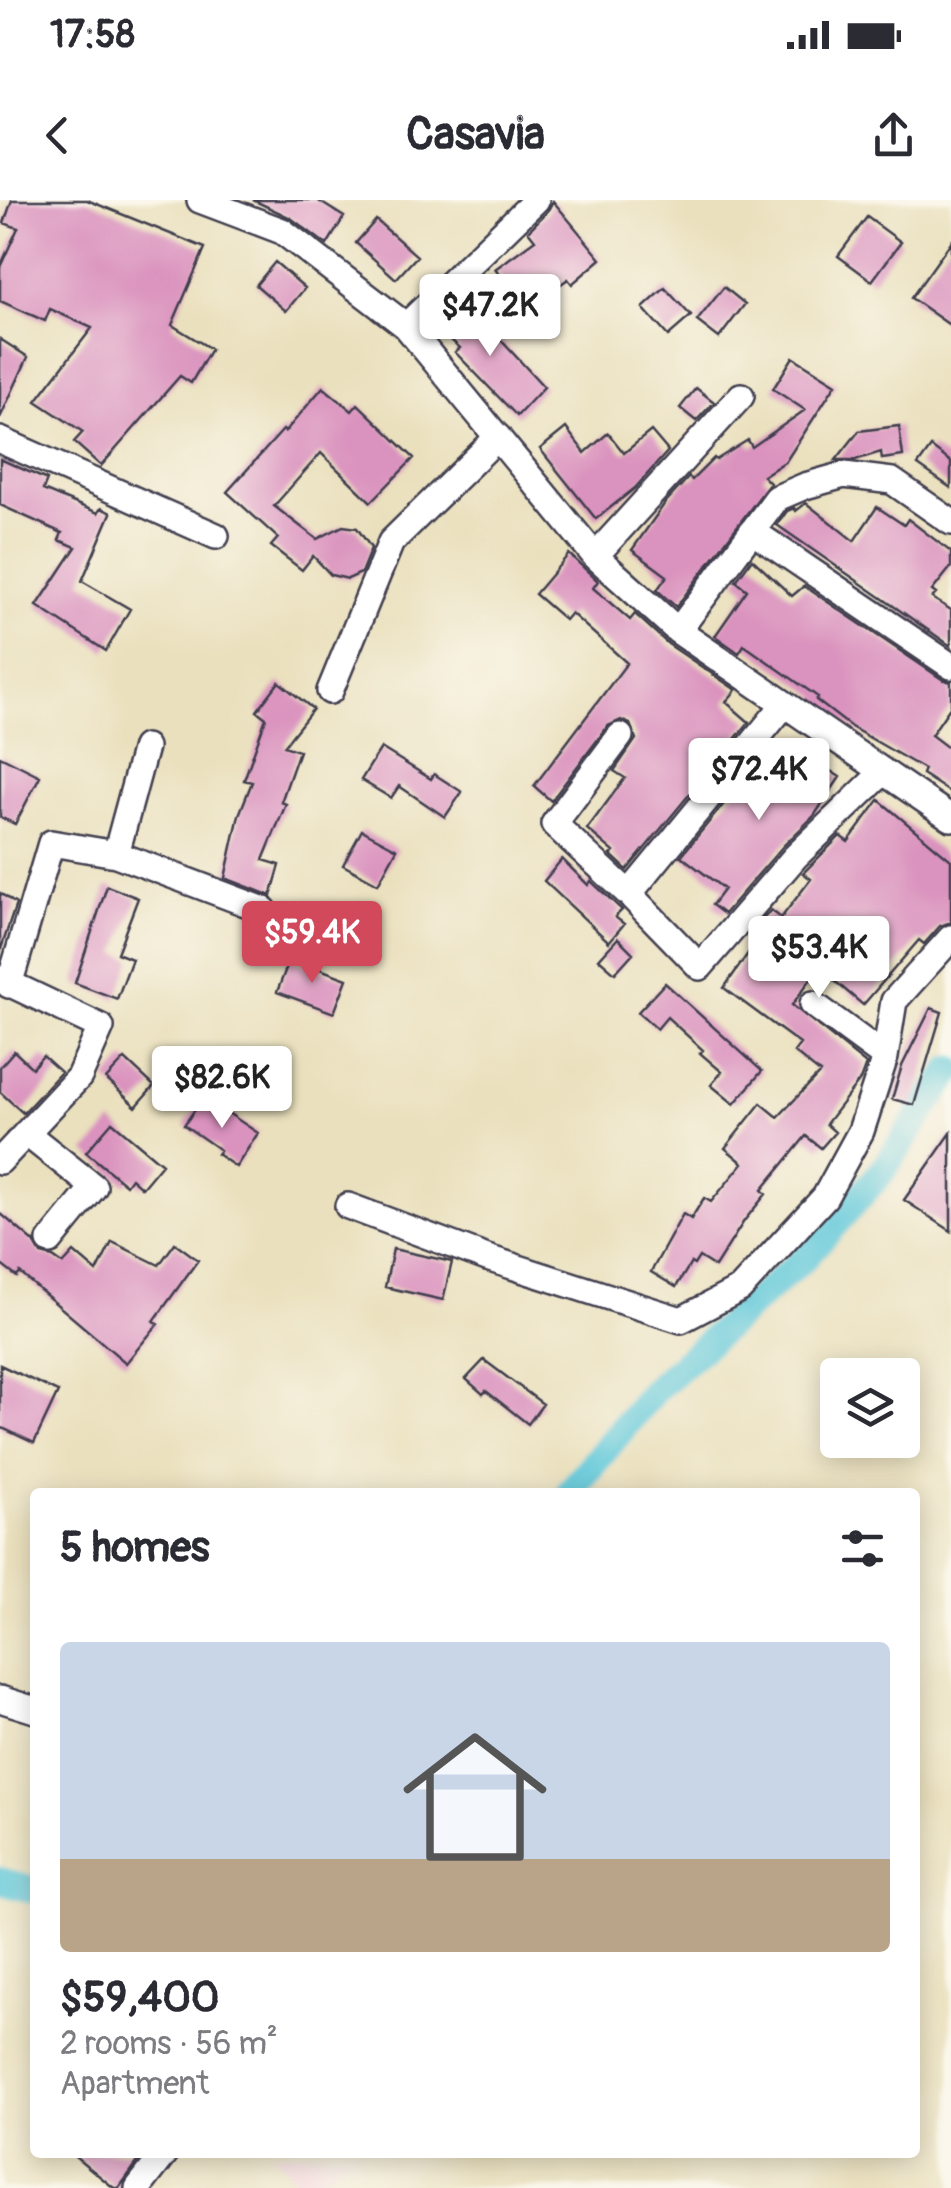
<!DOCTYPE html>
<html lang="en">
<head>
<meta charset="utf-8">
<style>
  :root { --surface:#fff; --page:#f7f7f7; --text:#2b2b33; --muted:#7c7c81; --accent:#d1495b }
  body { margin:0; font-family:Pangolin,sans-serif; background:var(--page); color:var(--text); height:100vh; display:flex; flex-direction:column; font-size:38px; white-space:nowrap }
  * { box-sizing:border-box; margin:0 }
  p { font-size:32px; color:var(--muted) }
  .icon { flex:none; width:55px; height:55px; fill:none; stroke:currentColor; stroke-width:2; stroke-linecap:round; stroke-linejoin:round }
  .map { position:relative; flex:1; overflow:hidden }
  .details { position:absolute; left:30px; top:1288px; width:890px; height:670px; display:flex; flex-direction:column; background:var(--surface); border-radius:10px; box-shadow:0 5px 25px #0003 }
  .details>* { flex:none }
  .tools { position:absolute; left:820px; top:1158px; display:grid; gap:20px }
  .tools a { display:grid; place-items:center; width:100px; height:100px; border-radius:10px; background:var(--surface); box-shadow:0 5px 25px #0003; font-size:50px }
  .price { position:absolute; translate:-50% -85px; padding:0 22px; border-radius:10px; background:#fff; color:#222; font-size:32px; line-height:65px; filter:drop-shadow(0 2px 5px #0008) }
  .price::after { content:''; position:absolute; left:50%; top:60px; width:30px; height:22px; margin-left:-15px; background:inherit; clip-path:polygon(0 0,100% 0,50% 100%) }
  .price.selected { background:var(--accent); color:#fff }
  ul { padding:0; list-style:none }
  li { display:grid; align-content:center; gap:20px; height:530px; padding:0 30px }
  li span { display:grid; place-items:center; height:310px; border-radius:10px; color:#555 }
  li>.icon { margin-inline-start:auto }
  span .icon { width:180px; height:180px; fill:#fffc; stroke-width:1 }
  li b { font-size:42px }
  h2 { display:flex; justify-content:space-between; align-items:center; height:120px; padding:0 30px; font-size:42px }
  .status { display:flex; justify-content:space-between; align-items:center; height:70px; padding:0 50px; background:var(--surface); direction:ltr }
  .status svg { height:28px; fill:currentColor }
  header { display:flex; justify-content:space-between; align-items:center; height:130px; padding:0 30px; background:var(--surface); font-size:45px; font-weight:700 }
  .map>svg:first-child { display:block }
</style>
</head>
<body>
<div class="status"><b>17:58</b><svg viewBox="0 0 49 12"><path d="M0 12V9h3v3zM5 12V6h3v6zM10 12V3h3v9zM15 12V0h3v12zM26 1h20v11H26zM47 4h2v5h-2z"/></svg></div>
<header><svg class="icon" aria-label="back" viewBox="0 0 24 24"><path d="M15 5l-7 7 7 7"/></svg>Casavia<svg class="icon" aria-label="share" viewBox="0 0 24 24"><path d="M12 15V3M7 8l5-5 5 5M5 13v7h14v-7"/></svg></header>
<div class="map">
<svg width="951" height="1988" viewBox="0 0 951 1988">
  <rect width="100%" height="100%" fill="#fbf7ec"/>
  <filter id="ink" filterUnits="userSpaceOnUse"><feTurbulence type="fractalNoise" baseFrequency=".01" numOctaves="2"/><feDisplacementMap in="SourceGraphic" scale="20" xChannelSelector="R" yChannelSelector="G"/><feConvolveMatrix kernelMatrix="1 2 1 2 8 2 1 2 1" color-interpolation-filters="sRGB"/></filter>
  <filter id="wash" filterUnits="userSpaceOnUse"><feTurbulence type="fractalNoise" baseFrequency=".0048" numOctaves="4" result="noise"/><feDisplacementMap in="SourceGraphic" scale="40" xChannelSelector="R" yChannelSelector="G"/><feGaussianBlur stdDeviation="2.25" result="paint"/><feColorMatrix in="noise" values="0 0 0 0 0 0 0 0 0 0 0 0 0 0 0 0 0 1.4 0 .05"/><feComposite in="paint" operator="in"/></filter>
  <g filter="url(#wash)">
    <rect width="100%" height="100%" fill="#eae0bd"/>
    <path fill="#f5cfda" d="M272 1953H353L312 1988H303Z"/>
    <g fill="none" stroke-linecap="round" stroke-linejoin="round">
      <path stroke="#5ec8d9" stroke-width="28" d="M570 1292 654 1190 805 1057 881 973 951 870
        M0 1681 35 1690"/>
    </g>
    <g id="blocks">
      <path fill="#da92be" d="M12 0H87L205 48 172 125 211 149 191 183 180 176 101 266 74 242 83 232 36 201 92 128 50 109 45 121 0 101V67L18 28 4 23Z
        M253 0H317L344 17 327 45 291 18Z
        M553 1 601 59 572 84 568 79 525 110 495 69 535 40 528 31 547 12Z
        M867 17 901 42 872 81 838 56Z
        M376 20 417 56 396 79 356 43Z
        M951 42V126L911 98Z
        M275 62 305 88 286 111 256 85Z
        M724 87 745 104 719 138 697 121Z
        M665 88 691 116 668 136 643 108Z
        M454 102 482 127 486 124 544 187 517 216 455 152 460 148 432 123Z
        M0 139 28 157 0 218Z
        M793 157 836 184 786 261 763 276 770 283 676 407 657 390 667 376 632 350 665 303 689 277 692 280 714 258 716 260 748 240 752 247 805 210 773 189Z
        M323 187 352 211 358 204 414 258 371 302 321 253 274 306 317 339 343 326 357 328 371 348 361 373 348 379 331 375 313 356 302 370 271 346 278 338 227 292 283 230 285 232Z
        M696 188 714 202 696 221 680 208Z
        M899 226 903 256 882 259 881 252 855 260H836L859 231Z
        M566 228 585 253 608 233 624 253 651 231 668 251 635 288 596 319 540 249Z
        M931 247 951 262V288L918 265Z
        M0 259 47 280 43 290 98 313 101 308 111 313 82 381 130 409 106 451 37 406 76 347 59 340 62 333 0 305Z
        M806 303 854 341 877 307 904 325 908 319 951 352V367L932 391 936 394 932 398 951 410V446L777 325 787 311 794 308 796 311Z
        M569 354 598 381 593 388 630 420 635 414 668 444 736 490 726 502 749 522 627 670 611 655 614 652 587 629 625 578 614 571 636 539 630 524 621 520 608 526 551 601 534 586 627 463 571 413 565 420 535 394Z
        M752 359 792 396 804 386 942 479 951 482V506L931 535 951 550V593L922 574 924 569 851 527 816 500 818 497 744 445 739 453 715 436 747 390 736 381Z
        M279 482 313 509 284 546 299 551 281 602 286 604 263 660 280 665 271 696 225 678 239 615 252 582 244 580 266 518 257 511Z
        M789 543 821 570 823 566 840 577 814 616 783 646 724 714 712 705 724 689 681 656 742 582 750 589Z
        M381 548 431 579 434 574 462 592 445 617 399 586 391 598 361 580Z
        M0 556 40 576 15 624 0 617Z
        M879 600 951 660V722L940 726 924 744 919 740 863 805 824 772 821 777 815 773 792 805 866 864 860 880 826 924 835 932 821 948 806 936 762 990 766 994 744 1021 715 1067 699 1057 694 1065 691 1063 676 1087 651 1072 683 1014 691 1019 704 998 711 1002 743 963 725 948 761 903 778 917 820 873 794 852 800 844 724 788 758 739 750 734 771 710 781 718 811 679 803 673 840 636 848 642Z
        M362 630 397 649 378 684 343 665Z
        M562 659 588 685 591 681 622 710 615 717 624 724 609 742 544 681Z
        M107 686 138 698 117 753 132 759 117 799 75 783Z
        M0 693 16 704 0 752Z
        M618 738 633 753 615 773 599 759Z
        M290 758 347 779 334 813 277 792Z
        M665 783 762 871 734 904 711 885 722 872 700 853 703 850 667 817 657 829 638 812Z
        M931 808 942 812 914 905 892 899 902 866Z
        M14 851 32 868 43 856 61 872 23 913 0 892V867Z
        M125 859 154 886 136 907 106 879Z
        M204 897 258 933 236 967 217 954 220 950 184 925Z
        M112 922 162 964 142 988 131 978 126 985 86 952Z
        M951 933V1031L904 1000Z
        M0 1013 34 1042 41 1054 53 1057 63 1064 74 1052 97 1072 112 1042 159 1065 175 1043 198 1060 154 1121 158 1124 126 1163 20 1073 17 1077 0 1064Z
        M393 1049 452 1062 443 1100 385 1087Z
        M484 1160 543 1204 528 1224 486 1191 483 1194 466 1179Z
        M0 1165 58 1192 34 1243 0 1227Z
        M70 1952H145L119 1988H114Z"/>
    </g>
  </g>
  <g filter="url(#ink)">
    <use href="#blocks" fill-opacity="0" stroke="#403e4e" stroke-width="2.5"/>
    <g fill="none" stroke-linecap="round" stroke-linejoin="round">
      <defs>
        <path id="minor" d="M200 0 282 31 406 126 595 356 678 431 951 618
          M406 126 536 0
          M0 240 216 336
          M752 331 951 466
          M595 356 741 196
          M678 431 777 298 805 286 844 275 892 281 951 322
          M330 491 391 342 498 237
          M620 536 554 624 629 694 700 767 795 657 883 572
          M116 654 145 547
          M629 694 784 505
          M0 779 101 827 79 877 0 961
          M9 785 51 643 116 654 264 710
          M813 804 885 857
          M26 933 94 987 50 1041
          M348 1006 487 1058 681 1120 740 1089 825 997 861 931 885 857 894 801 951 738
          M0 1499 35 1510
          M138 1988 166 1952"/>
      </defs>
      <use href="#minor" stroke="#403e4e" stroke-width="30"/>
      <use href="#minor" stroke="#fff" stroke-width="25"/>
    </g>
  </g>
</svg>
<div class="tools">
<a><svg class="icon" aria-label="layers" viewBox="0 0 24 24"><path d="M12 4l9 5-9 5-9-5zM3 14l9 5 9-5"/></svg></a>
</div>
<b class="price" style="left:490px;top:159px">$47.2K</b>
<b class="price" style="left:759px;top:623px">$72.4K</b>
<b class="price selected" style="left:312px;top:786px">$59.4K</b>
<b class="price" style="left:819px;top:801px">$53.4K</b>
<b class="price" style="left:222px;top:931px">$82.6K</b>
<section class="details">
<h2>5 homes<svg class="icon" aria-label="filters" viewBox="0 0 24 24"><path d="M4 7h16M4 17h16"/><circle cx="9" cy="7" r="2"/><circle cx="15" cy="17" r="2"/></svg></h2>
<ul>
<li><span style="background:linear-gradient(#c9d6e8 70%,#b9a48a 0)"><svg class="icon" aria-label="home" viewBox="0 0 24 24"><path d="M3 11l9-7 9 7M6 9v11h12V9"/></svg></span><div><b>$59,400</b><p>2 rooms · 56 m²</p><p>Apartment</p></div></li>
</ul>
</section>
</div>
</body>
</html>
